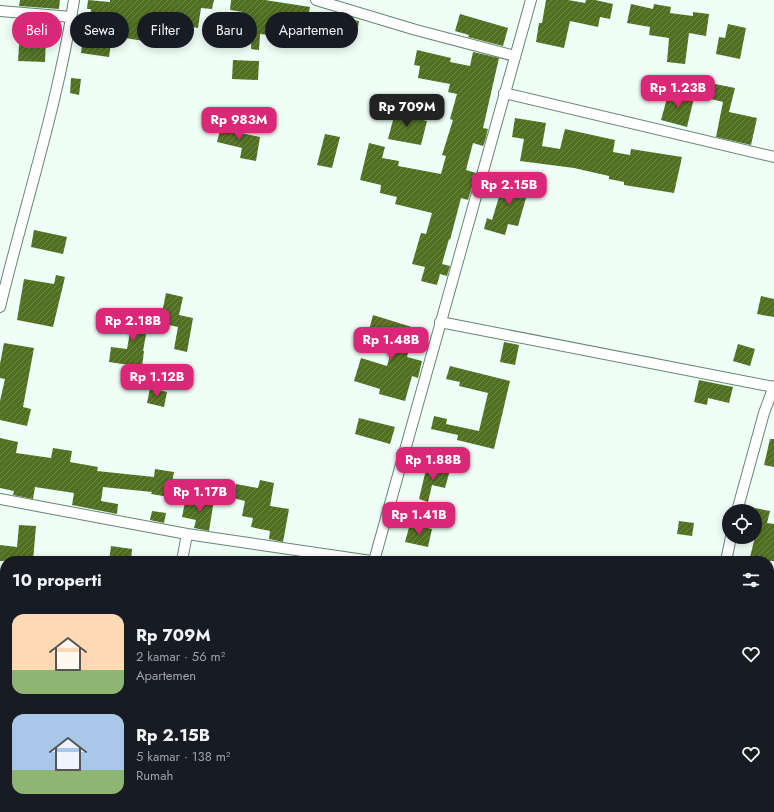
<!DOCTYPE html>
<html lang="id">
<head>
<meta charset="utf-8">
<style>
  :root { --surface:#171b24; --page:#20242c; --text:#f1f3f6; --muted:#9ea1a6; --accent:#db2777 }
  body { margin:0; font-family:Jost,sans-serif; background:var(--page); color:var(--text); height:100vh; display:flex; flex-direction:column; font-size:15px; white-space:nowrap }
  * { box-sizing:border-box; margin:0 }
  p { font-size:13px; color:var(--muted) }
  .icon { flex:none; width:22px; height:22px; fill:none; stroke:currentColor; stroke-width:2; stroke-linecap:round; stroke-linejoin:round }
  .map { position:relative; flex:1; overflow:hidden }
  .sheet { position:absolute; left:0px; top:556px; width:774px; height:256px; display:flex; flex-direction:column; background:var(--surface); border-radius:16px 16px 0 0; box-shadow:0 2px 10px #0003 }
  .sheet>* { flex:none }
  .banner { position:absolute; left:12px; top:12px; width:400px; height:36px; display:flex; gap:8px }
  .tools { position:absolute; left:722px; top:504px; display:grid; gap:8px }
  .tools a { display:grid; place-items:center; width:40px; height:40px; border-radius:50%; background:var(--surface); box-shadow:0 2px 10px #0003; font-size:20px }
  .price { position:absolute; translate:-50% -34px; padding:0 9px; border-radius:8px; background:var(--accent); color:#fff; font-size:13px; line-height:26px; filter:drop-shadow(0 1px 2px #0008) }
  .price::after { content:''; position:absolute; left:50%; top:24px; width:12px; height:9px; margin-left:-6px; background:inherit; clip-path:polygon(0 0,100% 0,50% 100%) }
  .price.on { background:#222; color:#fff }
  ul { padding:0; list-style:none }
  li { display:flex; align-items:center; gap:12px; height:100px; padding:0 12px }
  li span { display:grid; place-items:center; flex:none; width:112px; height:80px; border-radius:12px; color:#555 }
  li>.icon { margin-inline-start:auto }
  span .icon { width:48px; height:48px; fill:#fffc; stroke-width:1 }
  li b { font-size:17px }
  h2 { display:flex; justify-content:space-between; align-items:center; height:48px; padding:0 12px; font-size:17px }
  .chip { padding:0 14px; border-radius:18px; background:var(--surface); box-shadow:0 2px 10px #0003; font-size:14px; line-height:36px }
  .chip.on { background:var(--accent); color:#fff }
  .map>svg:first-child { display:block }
</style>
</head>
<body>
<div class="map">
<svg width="774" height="812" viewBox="0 0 774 812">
  <defs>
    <pattern id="building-hatch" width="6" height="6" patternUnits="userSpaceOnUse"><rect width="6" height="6" fill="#507020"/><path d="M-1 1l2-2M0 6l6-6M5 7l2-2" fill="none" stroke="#6f874e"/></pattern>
  </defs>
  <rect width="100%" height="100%" fill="#effef6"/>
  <path fill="url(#building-hatch)" d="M20 0H60L59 9 19 6Z
    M88 0 110 2V0H214L212 9 201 8 198 28 181 25V22L147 16 144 41 112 36 109 57 81 53 83 38 87 39 91 9H87Z
    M231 0H265L310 7 309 12 347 17 346 19 359 21 356 39 327 32 325 44 308 42V38L278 34V36L260 34 259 50 251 49 252 30 241 28 243 12 230 10Z
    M546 0H568L585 3 586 0H595L613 4 610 19 600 17 598 27 570 21 564 48 536 42 539 23H542Z
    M631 4 653 9 654 4 671 7 670 13 693 16V12L709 14 706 36 689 33 685 64 667 62 669 38 649 35 650 27 627 23Z
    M460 14 508 28 503 46 468 37 469 35 455 31Z
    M728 24 746 28 740 59 716 54 719 37 725 38Z
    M20 31 34 32 33 38 46 39 45 62 18 61Z
    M417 50 451 58 450 62 470 66 473 52 499 58 483 128 488 129 485 141 483 146 473 143 466 170 476 173 468 200 461 198 450 240 449 239 442 264 450 266 447 276 440 274 437 285 421 281 425 267 412 264 421 233 426 234 432 213 395 204 397 197 380 193 381 185 360 180 369 143 385 147 382 158 399 161 398 166 441 174 446 156 442 155 453 120 450 119 457 94 448 92 450 84 418 78 420 66 414 65Z
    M233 60 259 61 258 80 232 79Z
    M71 78 81 79 79 95 70 93Z
    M715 84 735 88 729 112 757 118 751 145 716 137 723 102 711 99Z
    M669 91 694 98 687 127 661 120Z
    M396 109 411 113 410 117 427 121 421 145 388 139Z
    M515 118 546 123 542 146 560 149 565 129 615 140 613 152 630 155 631 149 682 157 674 193 624 185V182L609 179V176L574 168 520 161 524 139 512 137Z
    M222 122 238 125 236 132 260 137 256 161 240 158 242 148 217 142Z
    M325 134 340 137 332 168 317 165Z
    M505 177 530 184 518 226 508 224 505 235 484 229 487 218 492 220Z
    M34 230 67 237 63 254 31 247Z
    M56 275 65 277 53 327 17 320 24 279 54 284Z
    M166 293 183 297 179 315 193 318 187 352 174 349 178 327 160 323Z
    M761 296 774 299V317L757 314Z
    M134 310 150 313 143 351H144L142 367 109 362 111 347 127 349Z
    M373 315 415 328 407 357 422 361 418 378 412 376 405 401 379 394 380 389 354 381 361 358 387 366 394 342 368 334Z
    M504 342 519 345 515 365 500 362Z
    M4 343 34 348 23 407 31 409 27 426 0 420V401L5 379 0 378V364Z
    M738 344 755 349 750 366 733 361Z
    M450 366 510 381 494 449 457 440 458 435 431 429 434 416 447 419 446 424 479 431 488 393 459 386 460 382 446 379Z
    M699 380 733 387 729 403 708 398 707 405 694 402Z
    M150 388 167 392 164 407 147 403Z
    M359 418 395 427 390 444 355 434Z
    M0 438 18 442 16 453 51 458 53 448 72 451 70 462 98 467 97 471 154 477 155 469 174 472 169 497 151 494 152 492 103 487 101 501 118 504 117 514 72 505 74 493 35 487 33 499 13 495 14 491 0 488Z
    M770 439H774V467L764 465Z
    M427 465 450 470 445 488 432 485 428 502 419 499Z
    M260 480 274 483 270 506 289 509 283 542 269 539 270 531 251 527 253 518 242 516 245 501 233 498 236 484 258 488Z
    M200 498 214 500 209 531 194 528 196 520 182 517 185 502 199 504Z
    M755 508 770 511 767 523 774 524V561H749L755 537Z
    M152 511 166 513 164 523 150 520Z
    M679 521 694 523 692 536 677 534Z
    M410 524 432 529 428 547 405 542Z
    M19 525 36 526 33 561H0V545L17 547Z
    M111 546 132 549 131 561H109Z"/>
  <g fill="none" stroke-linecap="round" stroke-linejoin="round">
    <defs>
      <path id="minor" d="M316 0 416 30 515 56
        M0 11 71 17
        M504 93 774 157
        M0 307C25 204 58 104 74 0
        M440 322 774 387
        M0 499 187 534 371 561
        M737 511 764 413 774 386
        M182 561 187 534
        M374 561 531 0
        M726 561 731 537
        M518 807 532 812
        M453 812 454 807
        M560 812 561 807"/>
    </defs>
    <use href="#minor" stroke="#658776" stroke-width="12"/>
    <use href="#minor" stroke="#fff" stroke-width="10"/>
  </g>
</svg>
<div class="tools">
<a><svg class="icon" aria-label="locate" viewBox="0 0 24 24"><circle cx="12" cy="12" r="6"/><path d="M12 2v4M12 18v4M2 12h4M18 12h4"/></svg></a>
</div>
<b class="price" style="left:678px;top:109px">Rp 1.23B</b>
<b class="price on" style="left:407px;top:128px">Rp 709M</b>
<b class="price" style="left:239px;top:141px">Rp 983M</b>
<b class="price" style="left:509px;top:206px">Rp 2.15B</b>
<b class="price" style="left:133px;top:342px">Rp 2.18B</b>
<b class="price" style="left:391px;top:361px">Rp 1.48B</b>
<b class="price" style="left:157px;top:398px">Rp 1.12B</b>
<b class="price" style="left:433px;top:481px">Rp 1.88B</b>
<b class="price" style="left:200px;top:513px">Rp 1.17B</b>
<b class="price" style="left:419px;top:536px">Rp 1.41B</b>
<div class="banner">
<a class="chip on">Beli</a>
<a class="chip">Sewa</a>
<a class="chip">Filter</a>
<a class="chip">Baru</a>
<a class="chip">Apartemen</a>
</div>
<section class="sheet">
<h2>10 properti<svg class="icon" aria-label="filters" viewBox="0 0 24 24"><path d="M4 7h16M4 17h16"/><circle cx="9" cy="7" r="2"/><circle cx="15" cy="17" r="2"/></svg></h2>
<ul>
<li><span style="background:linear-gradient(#ffd9b3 70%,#8fb573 0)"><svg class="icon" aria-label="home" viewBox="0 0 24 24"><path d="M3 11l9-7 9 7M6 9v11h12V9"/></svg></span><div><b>Rp 709M</b><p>2 kamar · 56 m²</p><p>Apartemen</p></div><svg class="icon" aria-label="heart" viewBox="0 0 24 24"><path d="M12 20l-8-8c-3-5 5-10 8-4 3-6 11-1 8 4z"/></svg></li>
<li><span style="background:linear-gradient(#a9c7e8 70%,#8fb573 0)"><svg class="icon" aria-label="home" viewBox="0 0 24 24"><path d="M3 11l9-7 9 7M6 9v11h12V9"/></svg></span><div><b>Rp 2.15B</b><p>5 kamar · 138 m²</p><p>Rumah</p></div><svg class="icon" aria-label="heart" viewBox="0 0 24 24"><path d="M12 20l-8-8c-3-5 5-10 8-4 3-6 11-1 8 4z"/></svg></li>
</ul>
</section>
</div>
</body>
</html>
